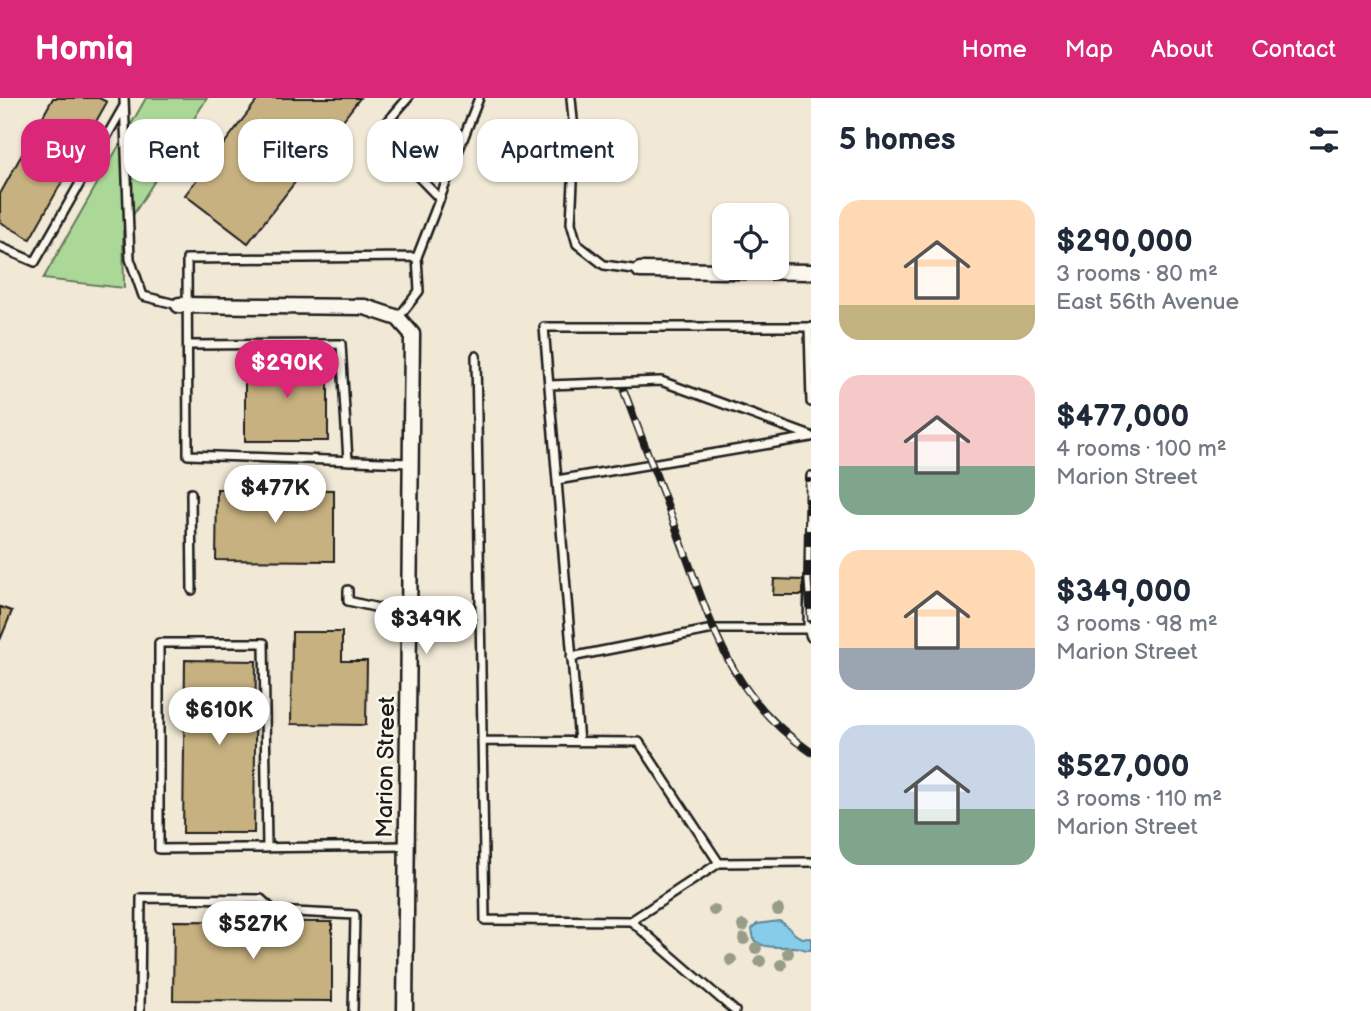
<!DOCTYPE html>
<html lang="en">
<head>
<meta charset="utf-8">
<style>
  :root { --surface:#fff; --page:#f2f2f3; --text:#1f2937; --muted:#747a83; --accent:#db2777 }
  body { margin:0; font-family:"Balsamiq Sans",sans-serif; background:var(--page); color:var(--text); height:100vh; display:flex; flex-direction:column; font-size:26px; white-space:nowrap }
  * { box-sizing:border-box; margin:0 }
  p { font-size:23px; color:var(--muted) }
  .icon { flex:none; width:38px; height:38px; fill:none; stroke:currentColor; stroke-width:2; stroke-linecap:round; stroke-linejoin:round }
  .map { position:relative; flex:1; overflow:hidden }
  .side { display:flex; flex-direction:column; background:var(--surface); width:560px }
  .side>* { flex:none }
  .guide { position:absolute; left:21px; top:21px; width:665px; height:63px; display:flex; gap:14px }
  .tools { position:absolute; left:712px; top:105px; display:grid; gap:14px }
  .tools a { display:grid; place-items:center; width:77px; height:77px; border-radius:14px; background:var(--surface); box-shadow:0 2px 5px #0004; font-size:35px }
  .price { position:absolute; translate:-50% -60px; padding:0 16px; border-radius:24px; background:#fff; color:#222; font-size:23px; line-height:46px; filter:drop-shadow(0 2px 4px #0008) }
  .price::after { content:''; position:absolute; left:50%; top:42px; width:21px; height:16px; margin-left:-10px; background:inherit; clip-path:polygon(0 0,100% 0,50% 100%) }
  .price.on { background:var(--accent); color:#fff }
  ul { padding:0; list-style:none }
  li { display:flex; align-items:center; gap:21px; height:175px; padding:0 28px }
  li span { display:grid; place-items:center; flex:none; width:196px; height:140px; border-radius:21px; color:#555 }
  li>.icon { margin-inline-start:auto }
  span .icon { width:84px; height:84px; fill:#fffc; stroke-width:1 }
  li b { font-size:30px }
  h2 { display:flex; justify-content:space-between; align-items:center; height:84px; padding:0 28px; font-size:30px }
  .chip { padding:0 24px; border-radius:21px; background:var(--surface); box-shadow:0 2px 5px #0004; font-size:24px; line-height:63px }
  .chip.on { background:var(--accent); color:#fff }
  header { display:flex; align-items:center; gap:42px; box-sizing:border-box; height:98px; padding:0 35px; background:var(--accent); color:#fff }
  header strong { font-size:33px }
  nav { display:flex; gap:38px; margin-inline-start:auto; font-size:24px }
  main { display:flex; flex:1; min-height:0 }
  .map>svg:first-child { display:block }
</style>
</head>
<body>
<header>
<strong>Homiq</strong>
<nav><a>Home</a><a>Map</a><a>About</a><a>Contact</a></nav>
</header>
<main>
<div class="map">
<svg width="811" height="913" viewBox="0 0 811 913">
  <rect width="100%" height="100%" fill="#f1e9d6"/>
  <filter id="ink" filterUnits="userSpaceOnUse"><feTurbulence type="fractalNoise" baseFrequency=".0143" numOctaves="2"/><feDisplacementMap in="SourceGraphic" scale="14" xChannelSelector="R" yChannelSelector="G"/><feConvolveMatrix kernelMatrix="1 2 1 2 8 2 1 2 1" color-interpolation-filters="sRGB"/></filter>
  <g filter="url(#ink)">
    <path fill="#acd897" stroke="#647a5a" stroke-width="2" d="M146 0H207L123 133 124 190 43 181Z"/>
    <path fill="#87cce9" stroke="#5c8697" stroke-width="2" d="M779 823C792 828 792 842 811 840V852C804 853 801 849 794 849 780 848 765 852 754 842L752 831 757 826Z"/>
    <path fill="#c8b180" stroke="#1c1c1c" stroke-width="2" d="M53 0H99L107 4 30 141 0 124V96Z
      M259 0H360L248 145 185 97Z
      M328 261V343H245V262Z
      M217 391 334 392V463L216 462Z
      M774 481 803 482V497H773Z
      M0 509 12 513 0 542Z
      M292 534H342V563H367L366 627 291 626Z
      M185 562 256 563 254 735H183Z
      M174 823 332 824V903L173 902Z"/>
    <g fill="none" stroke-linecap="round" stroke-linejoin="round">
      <defs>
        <path id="service" d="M124 0 130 161 143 198 179 207
          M408 0 377 36 440 101
          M571 0 575 44 571 125 577 146 604 167 640 172
          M0 149 35 164 124 8
          M417 159 479 0
          M398 220 419 193 417 159 187 161 188 357 410 365
          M809 229 811 304
          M189 247 341 246 348 363
          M476 258 485 822 631 823 719 765 811 764
          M549 287 661 283 811 338
          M811 378 808 531 811 539
          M557 382 811 339
          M191 395 192 492
          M348 492V503L409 517
          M571 559 713 531H808
          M482 643 639 644 719 765
          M579 644 544 229H811
          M267 750 264 545H159V751L407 748
          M631 823 735 913
          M140 913 141 800 261 801 274 813 355 817 353 913"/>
        <path id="minor" d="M640 172 811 174
          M179 207 365 209 398 220 412 236 405 913"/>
      </defs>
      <use href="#service" stroke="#1c1c1c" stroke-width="12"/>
      <use href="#minor" stroke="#1c1c1c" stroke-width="19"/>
      <use href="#service" stroke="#fbf7ec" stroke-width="7"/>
      <use href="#minor" stroke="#fbf7ec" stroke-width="14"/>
      <defs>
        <path id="rail" d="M624 293C643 344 663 394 681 444 713 530 731 600 811 654
          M809 384 808 483 811 522"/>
      </defs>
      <use href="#rail" stroke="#1c1c1c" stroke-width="8"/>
      <use href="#rail" stroke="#fbf7ec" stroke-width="5" stroke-dasharray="16" stroke-linecap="butt"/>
    </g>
    <g fill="#979d87">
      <circle cx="714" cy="812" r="6"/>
      <circle cx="778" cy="812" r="6"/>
      <circle cx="743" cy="828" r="6"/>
      <circle cx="744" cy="841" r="6"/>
      <circle cx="756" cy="850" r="6"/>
      <circle cx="788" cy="855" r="6"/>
      <circle cx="731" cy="862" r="6"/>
      <circle cx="760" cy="863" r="6"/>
      <circle cx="781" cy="867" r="6"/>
    </g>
  </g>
  <g text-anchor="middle" stroke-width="5" stroke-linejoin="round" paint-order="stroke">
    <g font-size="23" fill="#1c1c1c" stroke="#fbf7ec">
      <text transform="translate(385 669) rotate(-89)" y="8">Marion Street</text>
    </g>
  </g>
</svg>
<div class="tools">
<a><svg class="icon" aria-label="locate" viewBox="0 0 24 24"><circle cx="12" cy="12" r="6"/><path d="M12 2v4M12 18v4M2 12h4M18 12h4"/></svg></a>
</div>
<b class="price on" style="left:287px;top:302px">$290K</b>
<b class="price" style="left:275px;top:427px">$477K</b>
<b class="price" style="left:426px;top:558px">$349K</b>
<b class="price" style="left:219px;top:649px">$610K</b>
<b class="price" style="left:253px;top:863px">$527K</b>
<div class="guide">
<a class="chip on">Buy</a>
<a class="chip">Rent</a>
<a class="chip">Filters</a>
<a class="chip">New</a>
<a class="chip">Apartment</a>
</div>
</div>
<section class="side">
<h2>5 homes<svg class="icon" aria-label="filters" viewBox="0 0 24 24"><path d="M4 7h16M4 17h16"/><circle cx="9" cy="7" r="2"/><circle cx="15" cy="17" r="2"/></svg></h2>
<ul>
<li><span style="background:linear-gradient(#ffd9b3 75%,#c2b280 0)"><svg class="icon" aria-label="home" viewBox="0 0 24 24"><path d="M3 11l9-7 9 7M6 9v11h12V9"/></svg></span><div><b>$290,000</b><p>3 rooms · 80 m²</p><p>East 56th Avenue</p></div></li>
<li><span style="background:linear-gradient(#f6c9c9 65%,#7fa58c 0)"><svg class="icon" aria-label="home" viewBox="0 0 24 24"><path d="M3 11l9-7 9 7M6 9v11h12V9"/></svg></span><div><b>$477,000</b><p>4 rooms · 100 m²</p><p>Marion Street</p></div></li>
<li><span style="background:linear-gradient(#ffd9b3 70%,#9aa5b1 0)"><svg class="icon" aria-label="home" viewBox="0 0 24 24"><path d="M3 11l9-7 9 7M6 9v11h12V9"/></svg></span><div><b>$349,000</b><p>3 rooms · 98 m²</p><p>Marion Street</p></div></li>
<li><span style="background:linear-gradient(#c9d6e8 60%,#7fa58c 0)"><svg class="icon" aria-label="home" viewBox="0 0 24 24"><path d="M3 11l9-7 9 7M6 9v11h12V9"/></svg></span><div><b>$527,000</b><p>3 rooms · 110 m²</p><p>Marion Street</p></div></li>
</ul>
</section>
</main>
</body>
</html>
